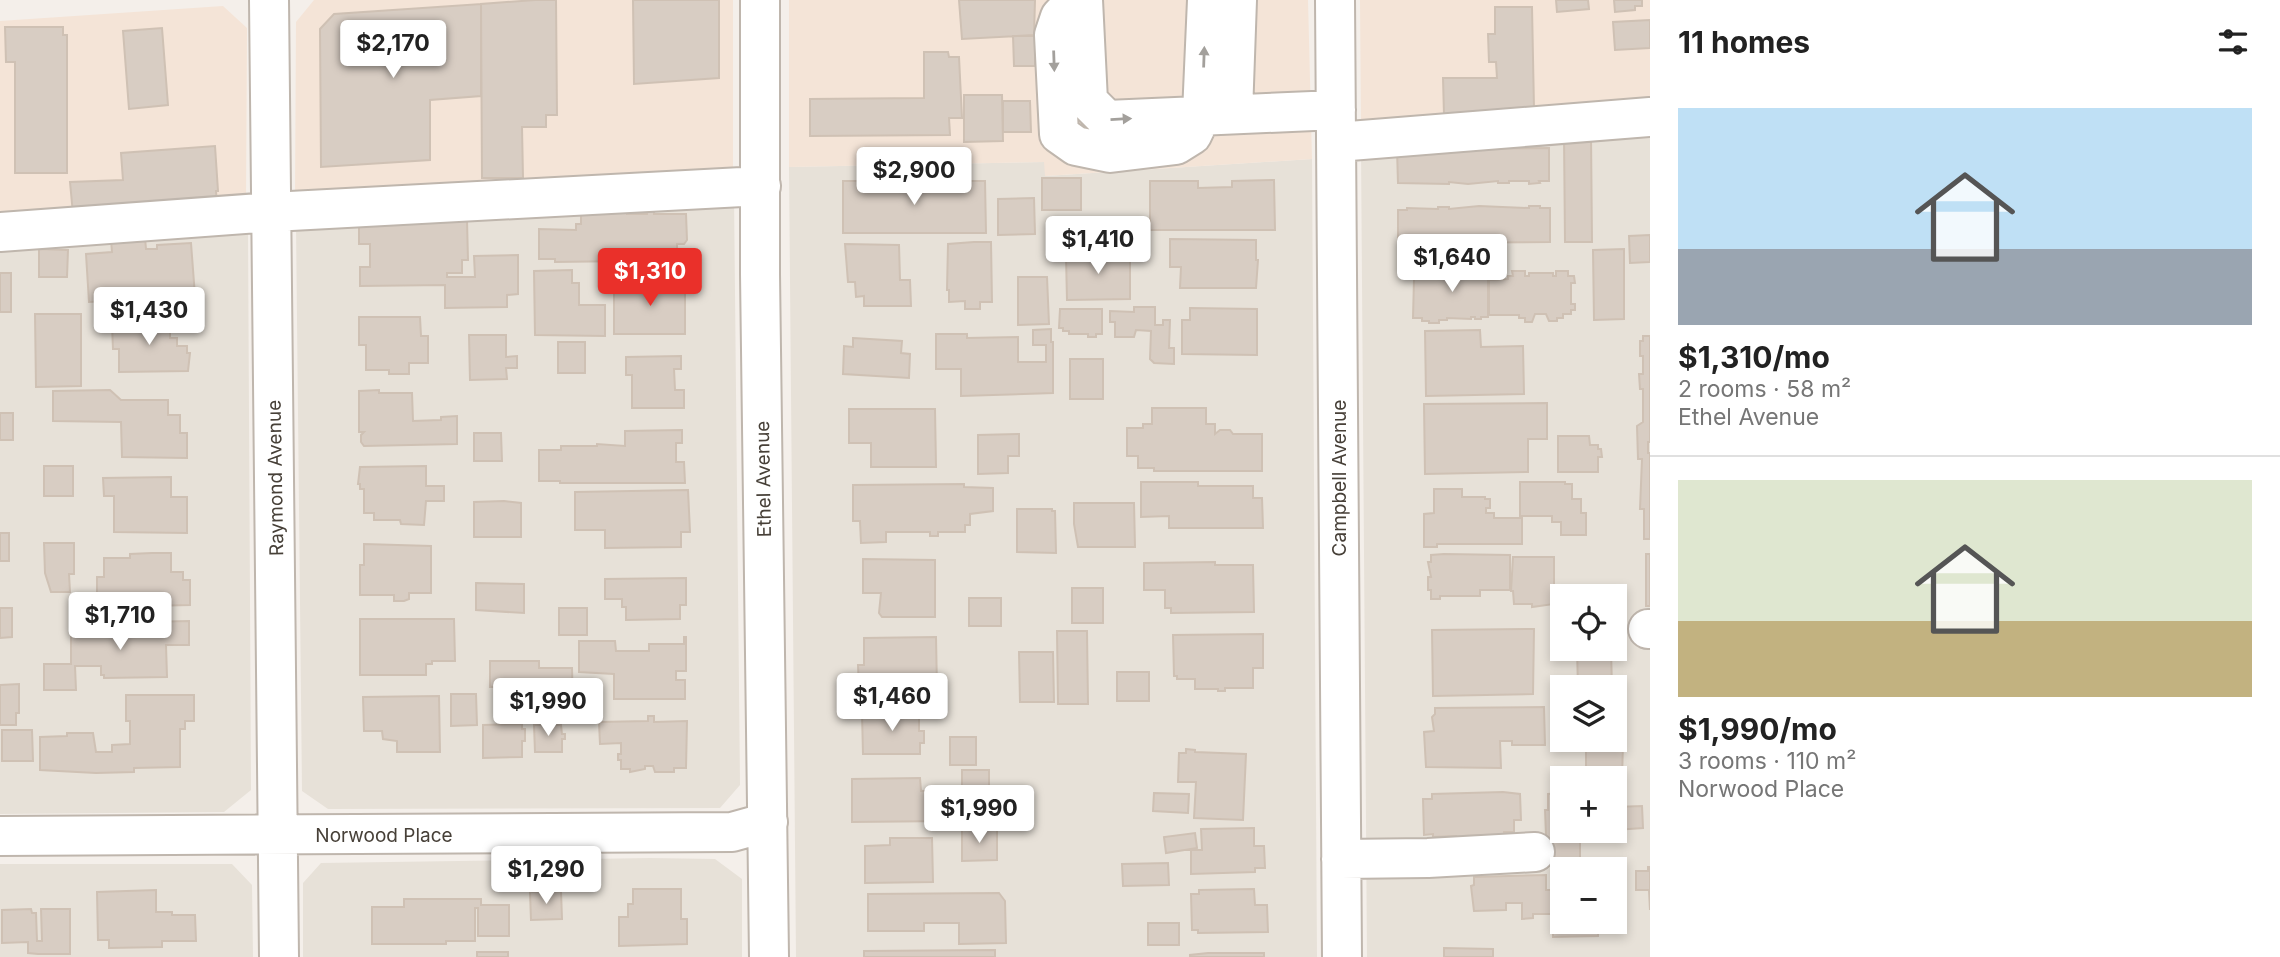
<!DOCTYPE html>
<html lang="en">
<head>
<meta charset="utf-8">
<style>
  :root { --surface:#fff; --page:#f2f2f2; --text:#222; --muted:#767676; --line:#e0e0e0; --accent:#ea302a }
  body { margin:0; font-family:Inter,sans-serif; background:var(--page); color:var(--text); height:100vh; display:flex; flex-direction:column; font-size:26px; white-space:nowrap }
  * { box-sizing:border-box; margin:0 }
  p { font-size:23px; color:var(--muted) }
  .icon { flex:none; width:38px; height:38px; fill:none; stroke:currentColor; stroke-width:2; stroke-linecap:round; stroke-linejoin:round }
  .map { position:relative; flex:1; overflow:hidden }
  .details { display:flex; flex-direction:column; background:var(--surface); width:630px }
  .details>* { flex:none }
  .controls { position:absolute; left:1550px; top:584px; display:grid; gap:14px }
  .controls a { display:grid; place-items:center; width:77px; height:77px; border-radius:0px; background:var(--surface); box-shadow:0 4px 10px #0003; font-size:35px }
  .price { position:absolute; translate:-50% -60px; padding:0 16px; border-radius:7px; background:#fff; color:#222; font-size:23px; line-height:46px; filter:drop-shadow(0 2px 4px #0008) }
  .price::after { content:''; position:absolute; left:50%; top:42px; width:21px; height:16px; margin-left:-10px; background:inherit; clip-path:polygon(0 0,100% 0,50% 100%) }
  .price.current { background:var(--accent); color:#fff }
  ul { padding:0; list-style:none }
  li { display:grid; align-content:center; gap:14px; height:371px; padding:0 28px }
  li+li { border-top:2px solid var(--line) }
  li span { display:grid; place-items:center; height:217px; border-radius:0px; color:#555 }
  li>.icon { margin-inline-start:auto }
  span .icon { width:126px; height:126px; fill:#fffc; stroke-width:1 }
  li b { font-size:30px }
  h2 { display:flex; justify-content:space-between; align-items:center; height:84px; padding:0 28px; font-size:30px }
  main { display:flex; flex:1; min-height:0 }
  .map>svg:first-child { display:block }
</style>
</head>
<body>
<main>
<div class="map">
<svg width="1650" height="957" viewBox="0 0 1650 957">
  <rect width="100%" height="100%" fill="#f4efea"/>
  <path fill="#e7e1d8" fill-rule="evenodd" d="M1650 125V957H1367L1361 148ZM1563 597H1615V649H1563ZM1563 688H1615V740H1563ZM1563 779H1615V831H1563ZM1563 870H1615V922H1563Z
    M1312 159 1317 957H796L789 167 1045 162 1046 176Z
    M734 194 740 785 720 808 328 809 302 791 296 224Z
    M248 226 251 790 224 812 0 814V242Z
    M650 858 715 859 742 879V957H303V883L321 863Z
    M0 864H232L252 885 253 957H0Z"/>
  <path fill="#f4e4d7" d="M314 0H733V170L295 197 296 22Z
    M789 0H1308L1312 159 1045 176 1044 162 789 167Z
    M1360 0H1650V106L1361 125Z
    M223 6 247 28 246 200 0 219V21Z"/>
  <path fill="#d8cdc3" stroke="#cfc1b4" stroke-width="2" d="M535 0H556L557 115H546V127H522L523 178H482L481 4Z
    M633 0H719V78L634 84Z
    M959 0H1035L1034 35 962 39Z
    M1556 0H1588L1589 9 1557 12Z
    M1614 0H1642V6H1635V10L1615 12Z
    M481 4V96L430 100V160L321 167 320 29 334 14Z
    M1495 7H1532L1534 109 1444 115 1443 78H1497L1496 62H1489L1488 34H1495Z
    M1650 20V48L1615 50 1613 22Z
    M5 27H63V35H67V173H15V62H6Z
    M162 28 168 105 129 109 123 31Z
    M1013 36H1035V66H1014Z
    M924 52H948L949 57H959L962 118H949L950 135 810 136V99L924 98Z
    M964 95H1002L1003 141 964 142Z
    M1003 101H1030L1031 132H1003Z
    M1564 135H1591L1592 242H1565Z
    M215 146 218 191H216L217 204 73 214 70 182 123 180 121 153Z
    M1549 148V181H1539L1540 183 1529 184V181H1509V183H1498V181L1468 184 1449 182V184L1398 183 1397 149Z
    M1042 178H1081V210H1042Z
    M1274 180 1275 230H1150V181H1198V188L1232 187V181Z
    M843 181H985L986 233H843Z
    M1034 198 1035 234 998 235V199Z
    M1479 206 1529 208V206H1540V208H1550V242L1398 243V210H1407V208L1438 209V207H1449V209Z
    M581 208H627V214H647V210H654V214H686L687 240 684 244H677V258H627V261L555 262V259H539V229L576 230V224H581Z
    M467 220 468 260H462V273H447V277H475L474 256 518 255V294L507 295V307L445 308V285L360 286V267H370V244H359V226Z
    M1650 235V262L1630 263 1629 236Z
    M145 238 146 249H157V245L191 243 195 296 89 302 86 254 112 252 111 240Z
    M1170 239 1256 240V260H1258L1256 288H1180L1181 267H1170Z
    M974 242H991L992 302H980V309H965V301L949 302V290H947L948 244Z
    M845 244 899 245 900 280H910L911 306H864V296L856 297 855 282H848Z
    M39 249 68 250 67 277H39Z
    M1624 249V319L1594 320 1593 250Z
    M1078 252H1117V255H1130V299L1067 300 1066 256H1078Z
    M1433 264H1455V275H1472V265H1488V268H1490V279H1488V317H1481V319H1475V317H1471V319L1447 318V320H1439V323H1429V321H1422V318H1413L1414 279H1433Z
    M572 270V283H579V305H605V336L535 335 534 271Z
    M1512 271H1525V276H1529V273H1553V276H1556V271H1568V276H1574L1575 283H1571V304H1575V310H1571V314H1563V318H1557V321H1549L1546 314H1535L1532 322H1525V318H1519V315H1489V280L1508 279V276H1513Z
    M0 273H11V312H0Z
    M1018 277H1047L1049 324 1018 325Z
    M614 283H685V334H614Z
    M1134 307H1155V325H1163V320H1170L1169 348H1174V364L1154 363 1150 359 1151 331 1136 330 1134 337H1115V322H1110V311L1134 312Z
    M1190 308 1257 309V355L1182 354V320H1190Z
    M1060 309H1102V334H1096V337H1088V334H1069V331H1063V328H1059Z
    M35 314H81V386L36 387Z
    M170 317V338H177V346H187V353H190L188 371 119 372V349H113L112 325H134V318Z
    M359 317H420L421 336H428V363H409V374H389V370H366V345H359Z
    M1051 329V342H1053V393L961 396V369H936V334H967V338L1018 337V362H1046V345H1033V330Z
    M1480 330 1481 347 1523 346 1524 394 1426 396 1425 331Z
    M469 335H506V357L517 356V368H506L507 379 470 380Z
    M1643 336H1650V442H1648V453H1650V539H1644V509H1640L1642 459H1638L1637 426 1643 422V389H1640L1639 374H1643V356H1640V341H1643Z
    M853 338 902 341 901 353 910 354 909 378 843 374 844 346 853 347Z
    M558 342H585V373H558Z
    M681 356V369H674L675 390H684V408H632V375H626V357Z
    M1070 359H1103V399H1070Z
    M110 390 121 400H168V415H180V433H187V458L122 457 121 422 53 421V391Z
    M379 390V393H412L413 421 441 420V417L457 416V444L364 446 361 442V435L364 432H359V391Z
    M1547 403V439H1528V472L1425 474 1424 404Z
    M1152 408H1206V424H1215V434L1220 430H1230L1233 434H1262V471H1154V468H1138V456H1127V428H1143V424H1152Z
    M849 409H935L936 467H871V443H849Z
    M0 413H13V440H0Z
    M682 430V443H676V462H684L685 483H560V481H539V450H561V446H597V444L625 446V431Z
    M474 433H501L502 461H474Z
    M1019 434V456H1008V473L978 474V435Z
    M1558 436H1589L1590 445H1598V449H1601L1602 457H1598V472H1558Z
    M44 466H73V496H44Z
    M426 466V486H444V501H426L424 525 401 524 400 520H374V513H364V489H360V484H358L360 467Z
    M171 477V497H187V533L114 532V496H104L103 478Z
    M1141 482H1198V486H1253V498H1262L1263 528H1169V516L1141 517Z
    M1520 482H1565V484H1572V499H1581V513H1586V535H1561V522H1552V516H1520Z
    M964 484V487L993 488V511L970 514V525H965V532H938V536H930V532H886V542L861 543 860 521H853V485Z
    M1434 489H1462V497H1485V499H1490V508H1486V513H1494V518H1522V544H1437V547H1424V514L1434 513Z
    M688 490 690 532H681V547L605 548V530H575V492Z
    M504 501 521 503V537H474V502Z
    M1074 503H1134L1135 547H1078L1074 524Z
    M1017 509H1052V511H1055L1056 553 1017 552Z
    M0 533H9V561H0Z
    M44 543H74V574H69L70 592H51L45 573Z
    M364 544 431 546V593H409V599L404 601H394V595H360V565H364Z
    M152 553H171V572H183V580H190V605L148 606V603H134V609H97V577H104V558H130V554Z
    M1444 554 1510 555V590H1480V596H1440V599H1431V590H1428V577H1431L1428 562H1431V555Z
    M1646 554H1650V606H1646Z
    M1513 557H1554V604L1532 607V604H1514L1513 591H1511Z
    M863 559 935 560V617H882L879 613 881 593H863Z
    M1215 562V565H1253L1254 612 1171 613V608H1165V590H1144V563Z
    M686 578V605H680V619L626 620V607H622V599H605V579Z
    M476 583 524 584V613L476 610Z
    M1072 588H1103V623H1072Z
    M969 598H1001V626H969Z
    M0 608H12V637L0 638Z
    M559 608H587V635H559Z
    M360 619H454L455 661H432V664H426V675H360Z
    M189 621V645H166L167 677 104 678V675H101V666H75L76 690H44V664H71V632H99V623Z
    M1534 629 1533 694 1433 696 1432 630Z
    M1057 631H1087L1088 704H1058Z
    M1263 634V668H1253V688H1225V691H1218V689H1195V679H1177V676H1174L1173 635Z
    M684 637H686V671H676V680H685V699H614V674L579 672V641H615L616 651H649V644H684Z
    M936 637 937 689 859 690 858 665H864V638Z
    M1577 649H1611L1612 688H1578Z
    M1019 652H1053L1054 702H1020Z
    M490 661H539V668H572L573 708H539V697H527L526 686 490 687Z
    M1117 672H1149V701H1117Z
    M19 684V713H16V725H0V685Z
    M451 694H476L477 725 451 726Z
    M126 695H194V721H185V729H180V767L134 768V772L96 773 40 770V737L67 736V733H93L96 752H112V745L130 744V721H126Z
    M439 696 440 752H397V741L383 739 382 731H364L363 697Z
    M1544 707 1545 745H1512V741H1500L1501 768 1426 767 1424 732 1434 731 1432 717 1435 714V708Z
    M1615 710H1624L1622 778H1586V748H1573V740H1615Z
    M919 712V731H924V743H920V754H863L862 713Z
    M648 716H654V722L687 721 686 768H674V772H655L653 766H645V769L630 772V769H621V760H618V754H621V743L600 744 599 722 648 721Z
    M522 724V729H525V741H522V757L483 758V725Z
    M534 725H561L562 734H565V739H562V752H535Z
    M2 730H32L33 761H2Z
    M950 737H976V765H950Z
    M1186 749 1195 750V752L1246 754 1243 820 1194 818 1196 782H1178L1179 753H1186Z
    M962 770H989V798L962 797Z
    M920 778 921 791 948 790 949 821 852 822V779Z
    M1503 792 1520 794 1521 820H1514V832H1504V835L1464 836 1465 843H1456V836L1433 837V834L1424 835 1423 799H1432V794Z
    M1154 793 1189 794 1188 813 1153 811Z
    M1563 793V831H1590V834H1580V860L1547 861 1545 810H1548V794Z
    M1642 806 1643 828 1615 830V807Z
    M1254 828V846H1264L1265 868H1255V872L1191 874V850H1202L1201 829Z
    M962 830H997V860L962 861Z
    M1195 833 1197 848 1166 853 1164 837Z
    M890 838H932L933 882 865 883V846L890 845Z
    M1168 863 1169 885 1123 886 1122 864Z
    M1648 867H1650V910L1649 890H1636V871H1648Z
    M1546 875V890H1557V885L1563 884V922H1598V936L1553 937V914H1533V918L1522 919V903H1506V910L1474 911 1471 886 1474 885V877Z
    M633 889H681V919H687V944L619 946V917H628V904H633Z
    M1254 889 1255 905H1267L1268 932 1198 933V930H1192L1191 894H1199V890Z
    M156 890V912H172V915H195L196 941H162V947L109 948V940H98L97 892Z
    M561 891 562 919 531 920 530 892Z
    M999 893 1005 901 1006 943 959 944V923H924V931H868V894Z
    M404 899H481V905H509V936H478V908H475V941H446V944H372V907H404Z
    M31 909 32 913H36L37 941H42L41 909H70V954H38L28 953V942L2 943V910Z
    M1148 923H1179V945H1148Z
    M1444 948 1493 949V957H1444Z
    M995 950V957H864V951Z
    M477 952H508V957H477Z
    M1208 953H1264V957H1190V955Z"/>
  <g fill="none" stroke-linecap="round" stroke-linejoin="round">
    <defs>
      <path id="minor" d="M269 0 279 957
        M760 0V274L769 957
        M1076 0 1060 17 1054 35 1059 134 1076 146 1110 153 1176 145 1192 135 1202 114 1207 0
        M1083 0 1088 101 1107 120 1336 110
        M1335 0 1342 957
        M1233 113 1237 0
        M1337 142 1650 117
        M0 232 272 212 761 186
        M1648 629H1650
        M0 836 732 832 768 822
        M1341 859 1428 858 1535 852"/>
    </defs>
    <use href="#minor" stroke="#bfb6ad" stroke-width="42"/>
    <use href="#minor" stroke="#fff" stroke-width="38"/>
  </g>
  <defs><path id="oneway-solid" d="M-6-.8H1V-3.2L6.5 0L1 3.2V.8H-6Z" transform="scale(1.75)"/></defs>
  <g fill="#a3a09c">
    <use href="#oneway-solid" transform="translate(1204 57) rotate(-88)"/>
    <use href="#oneway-solid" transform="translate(1054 61) rotate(88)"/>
    <use href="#oneway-solid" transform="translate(1121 119) rotate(-3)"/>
  </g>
  <g text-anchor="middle" stroke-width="6" stroke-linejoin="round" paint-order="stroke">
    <g font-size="19" fill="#474038" stroke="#fff">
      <text transform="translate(275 478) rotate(-91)" y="7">Raymond Avenue</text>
      <text transform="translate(1339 478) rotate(-90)" y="7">Campbell Avenue</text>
      <text transform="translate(763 479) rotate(-91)" y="7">Ethel Avenue</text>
      <text x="384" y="842">Norwood Place</text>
    </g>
  </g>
</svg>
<div class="controls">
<a><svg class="icon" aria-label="locate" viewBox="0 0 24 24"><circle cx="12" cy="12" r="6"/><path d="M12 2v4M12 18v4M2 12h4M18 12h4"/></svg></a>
<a><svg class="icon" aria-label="layers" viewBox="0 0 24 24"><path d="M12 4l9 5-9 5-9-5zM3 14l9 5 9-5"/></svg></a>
<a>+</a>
<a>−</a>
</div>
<b class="price" style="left:393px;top:80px">$2,170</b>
<b class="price" style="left:914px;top:207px">$2,900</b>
<b class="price" style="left:1098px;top:276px">$1,410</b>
<b class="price" style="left:1452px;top:294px">$1,640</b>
<b class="price current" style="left:650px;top:308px">$1,310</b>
<b class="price" style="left:149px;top:347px">$1,430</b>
<b class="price" style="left:120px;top:652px">$1,710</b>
<b class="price" style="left:892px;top:733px">$1,460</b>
<b class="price" style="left:548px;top:738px">$1,990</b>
<b class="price" style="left:979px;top:845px">$1,990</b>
<b class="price" style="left:546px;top:906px">$1,290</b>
</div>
<section class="details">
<h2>11 homes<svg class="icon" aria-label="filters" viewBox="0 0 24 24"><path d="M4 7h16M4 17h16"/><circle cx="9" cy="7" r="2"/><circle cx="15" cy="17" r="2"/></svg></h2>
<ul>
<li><span style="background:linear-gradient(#bfe0f5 65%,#9aa5b1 0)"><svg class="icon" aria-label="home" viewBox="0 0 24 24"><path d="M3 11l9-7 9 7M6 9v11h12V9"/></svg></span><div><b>$1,310/mo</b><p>2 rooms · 58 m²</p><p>Ethel Avenue</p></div></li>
<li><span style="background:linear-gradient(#dfe7d0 65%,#c2b280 0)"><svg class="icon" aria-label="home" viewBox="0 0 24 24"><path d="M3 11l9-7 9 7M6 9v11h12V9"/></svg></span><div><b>$1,990/mo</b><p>3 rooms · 110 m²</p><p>Norwood Place</p></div></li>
</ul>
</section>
</main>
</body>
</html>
